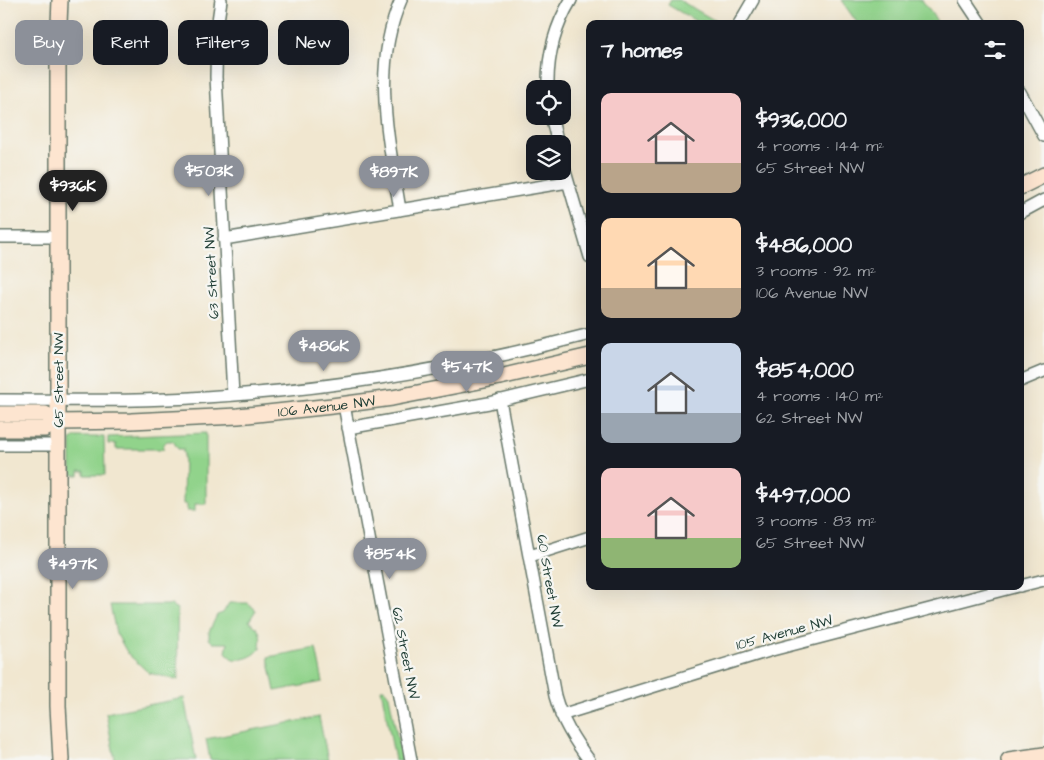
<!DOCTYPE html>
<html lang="en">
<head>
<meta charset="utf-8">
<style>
  :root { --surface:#171b24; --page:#242831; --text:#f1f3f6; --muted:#9ea1a6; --accent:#8c9099 }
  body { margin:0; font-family:"Architects Daughter",sans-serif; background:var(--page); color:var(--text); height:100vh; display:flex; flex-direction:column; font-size:19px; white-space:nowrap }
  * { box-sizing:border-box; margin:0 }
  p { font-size:16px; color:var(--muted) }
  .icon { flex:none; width:28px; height:28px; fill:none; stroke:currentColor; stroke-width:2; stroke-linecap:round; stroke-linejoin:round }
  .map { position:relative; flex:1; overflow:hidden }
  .details { position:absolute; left:586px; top:20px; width:438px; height:570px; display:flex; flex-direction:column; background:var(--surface); border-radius:10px; box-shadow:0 5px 20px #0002 }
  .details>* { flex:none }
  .banner { position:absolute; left:15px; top:20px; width:475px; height:45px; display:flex; gap:10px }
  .buttons { position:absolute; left:526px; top:80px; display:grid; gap:10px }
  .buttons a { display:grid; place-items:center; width:45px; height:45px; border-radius:10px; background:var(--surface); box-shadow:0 5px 20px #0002; font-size:25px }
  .price { position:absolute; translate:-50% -42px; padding:0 11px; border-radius:18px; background:var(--accent); color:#fff; font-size:16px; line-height:32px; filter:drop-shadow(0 1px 2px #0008) }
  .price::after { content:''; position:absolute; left:50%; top:30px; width:15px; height:11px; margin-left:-8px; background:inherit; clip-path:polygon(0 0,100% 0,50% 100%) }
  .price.selected { background:#222; color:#fff }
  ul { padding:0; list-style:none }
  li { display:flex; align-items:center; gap:15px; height:125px; padding:0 15px }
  li span { display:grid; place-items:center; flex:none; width:140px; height:100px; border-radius:10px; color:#555 }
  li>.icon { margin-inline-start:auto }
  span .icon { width:60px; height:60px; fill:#fffc; stroke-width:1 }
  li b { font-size:21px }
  h2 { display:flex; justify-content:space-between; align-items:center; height:60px; padding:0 15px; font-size:21px }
  .tag { padding:0 18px; border-radius:10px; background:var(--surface); box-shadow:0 5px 20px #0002; font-size:18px; line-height:45px }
  .tag.selected { background:var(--accent); color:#fff }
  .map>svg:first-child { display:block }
</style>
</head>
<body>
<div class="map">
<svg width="1044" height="760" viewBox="0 0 1044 760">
  <rect width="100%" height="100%" fill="#f6f6f2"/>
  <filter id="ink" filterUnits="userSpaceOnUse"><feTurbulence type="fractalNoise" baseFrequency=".02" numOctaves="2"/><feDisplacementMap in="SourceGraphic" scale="10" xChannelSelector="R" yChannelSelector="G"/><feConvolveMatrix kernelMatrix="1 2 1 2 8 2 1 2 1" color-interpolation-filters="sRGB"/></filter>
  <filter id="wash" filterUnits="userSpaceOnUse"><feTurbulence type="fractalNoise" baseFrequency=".0096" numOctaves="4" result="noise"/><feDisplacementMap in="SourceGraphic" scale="20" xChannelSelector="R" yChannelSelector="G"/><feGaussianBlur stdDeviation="1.12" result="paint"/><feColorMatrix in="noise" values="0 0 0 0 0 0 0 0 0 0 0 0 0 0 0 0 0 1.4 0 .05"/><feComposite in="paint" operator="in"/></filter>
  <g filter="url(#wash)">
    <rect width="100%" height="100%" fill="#f1e7d0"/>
    <path fill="#91d38b" stroke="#588860" d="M671 0H679L721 24H701L668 5Z
      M841 0H922L937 21 934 24H858Z
      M206 433V504H195V511H187V504H183L184 453H183V449H178L173 441H167L164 444 163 449H116V444H108V437Z
      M75 437H104L105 475H85V471H79V475H74L71 473V440Z
      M229 603H248L256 610 249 621C262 631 261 634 260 649 252 658 243 660 232 659L226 652 228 643H213L209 639V632L217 615 223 613Z
      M110 605H171L177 609 178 680 149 673 128 654 116 633Z
      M316 648 323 682 275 691 268 657Z
      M381 689H384L389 696 402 760H395Z
      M184 698 196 760H115L106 713Z
      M319 717 328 760H210L206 739Z"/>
  </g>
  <g filter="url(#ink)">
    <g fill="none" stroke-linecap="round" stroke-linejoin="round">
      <defs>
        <path id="street" d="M221 0 217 28 216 77 233 395
          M965 0 981 24
          M739 24 753 0
          M548 89C547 57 554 28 571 0
          M1020 92 1044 136
          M551 116 558 144
          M562 161 590 257
          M400 210C389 140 371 68 401 0
          M1020 213 1044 200
          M0 237H58
          M224 239 568 182
          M1020 381 1044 371
          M0 400C68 400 137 402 205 397 335 389 464 367 590 334
          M500 400 555 696C562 721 574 740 589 760
          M344 405 411 760
          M348 428 489 403 590 379
          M0 445H57
          M530 556 590 537
          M1020 586 1044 580
          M561 715 772 650 1018 586"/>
        <g id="secondary">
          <path d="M60 0 58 47V706L61 760"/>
          <path d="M1020 187 1044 175"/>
          <path d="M0 414H45L58 422"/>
          <path id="s1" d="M0 429H45L58 422 131 421 238 416 332 406 392 398 500 377 590 356"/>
          <path d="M1009 760 1044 755"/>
        </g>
      </defs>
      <use href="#street" stroke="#68786b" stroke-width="14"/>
      <use href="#secondary" stroke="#68786b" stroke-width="18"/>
      <use href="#street" stroke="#fff" stroke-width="11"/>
      <use href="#secondary" stroke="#fde5d0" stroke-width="15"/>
    </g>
  </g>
  <g text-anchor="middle" stroke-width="4.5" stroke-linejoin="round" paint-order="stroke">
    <g font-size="14" fill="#1f3d34" stroke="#f6f6f2">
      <text transform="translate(211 273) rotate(-93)" y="5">63 Street NW</text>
      <text transform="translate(58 380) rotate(-90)" y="5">65 Street NW</text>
      <text dy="5" stroke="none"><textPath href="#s1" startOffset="329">106 Avenue NW</textPath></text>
      <text transform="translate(550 581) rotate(80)" y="5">60 Street NW</text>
      <text transform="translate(784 632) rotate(-15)" y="5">105 Avenue NW</text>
      <text transform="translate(406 653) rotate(79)" y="5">62 Street NW</text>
    </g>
  </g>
</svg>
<div class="buttons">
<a><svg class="icon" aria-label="locate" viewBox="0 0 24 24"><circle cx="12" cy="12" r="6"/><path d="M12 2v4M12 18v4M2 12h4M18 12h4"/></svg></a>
<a><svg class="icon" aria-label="layers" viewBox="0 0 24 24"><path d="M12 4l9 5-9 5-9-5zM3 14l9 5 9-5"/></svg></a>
</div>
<b class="price" style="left:209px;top:197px">$503K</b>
<b class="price" style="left:394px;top:198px">$897K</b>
<b class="price selected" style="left:73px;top:212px">$936K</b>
<b class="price" style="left:324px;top:372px">$486K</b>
<b class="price" style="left:467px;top:393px">$547K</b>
<b class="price" style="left:390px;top:580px">$854K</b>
<b class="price" style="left:73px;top:590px">$497K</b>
<div class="banner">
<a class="tag selected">Buy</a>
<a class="tag">Rent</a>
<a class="tag">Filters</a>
<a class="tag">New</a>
</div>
<section class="details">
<h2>7 homes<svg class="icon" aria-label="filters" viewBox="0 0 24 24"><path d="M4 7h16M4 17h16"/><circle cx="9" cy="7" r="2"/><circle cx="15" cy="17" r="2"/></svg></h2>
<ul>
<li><span style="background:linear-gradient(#f6c9c9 70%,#b9a48a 0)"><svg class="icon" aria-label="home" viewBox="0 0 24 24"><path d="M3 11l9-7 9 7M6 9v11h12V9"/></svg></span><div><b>$936,000</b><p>4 rooms · 144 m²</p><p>65 Street NW</p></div></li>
<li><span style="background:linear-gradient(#ffd9b3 70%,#b9a48a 0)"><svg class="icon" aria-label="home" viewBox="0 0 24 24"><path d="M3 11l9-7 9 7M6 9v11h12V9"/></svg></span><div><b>$486,000</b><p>3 rooms · 92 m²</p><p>106 Avenue NW</p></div></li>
<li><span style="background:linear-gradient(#c9d6e8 70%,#9aa5b1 0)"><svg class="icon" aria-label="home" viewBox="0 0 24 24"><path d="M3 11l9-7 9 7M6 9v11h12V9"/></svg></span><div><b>$854,000</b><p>4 rooms · 140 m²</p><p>62 Street NW</p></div></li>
<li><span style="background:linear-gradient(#f6c9c9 70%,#8fb573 0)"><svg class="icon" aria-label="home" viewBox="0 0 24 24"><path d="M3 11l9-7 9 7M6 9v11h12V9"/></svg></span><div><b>$497,000</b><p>3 rooms · 83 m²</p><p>65 Street NW</p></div></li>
</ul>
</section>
</div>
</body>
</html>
